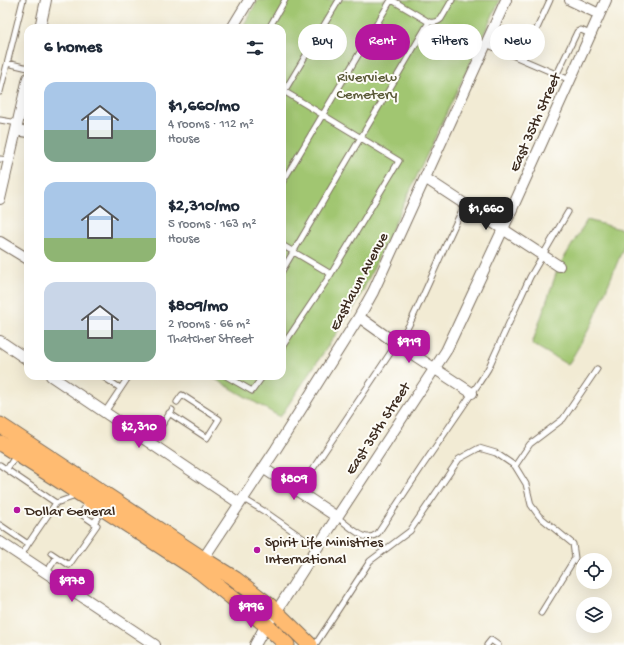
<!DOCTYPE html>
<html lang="en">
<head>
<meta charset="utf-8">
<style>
  :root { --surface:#fff; --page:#f6f6f7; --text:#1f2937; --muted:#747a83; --accent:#b5179e }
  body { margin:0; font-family:"Gochi Hand",sans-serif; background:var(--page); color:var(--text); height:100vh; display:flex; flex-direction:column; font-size:15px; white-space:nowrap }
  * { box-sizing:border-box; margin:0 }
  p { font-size:13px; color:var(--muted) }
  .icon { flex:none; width:22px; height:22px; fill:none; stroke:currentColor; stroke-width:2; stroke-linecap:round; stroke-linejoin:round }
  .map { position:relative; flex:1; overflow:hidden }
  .drawer { position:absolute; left:24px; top:24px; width:262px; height:356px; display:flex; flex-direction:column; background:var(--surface); border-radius:12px; box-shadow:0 4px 16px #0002 }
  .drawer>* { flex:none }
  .banner { position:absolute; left:298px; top:24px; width:266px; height:36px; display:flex; gap:8px }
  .fabs { position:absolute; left:576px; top:553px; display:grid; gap:8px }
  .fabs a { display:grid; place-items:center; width:36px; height:36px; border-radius:50%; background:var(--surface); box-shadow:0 4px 16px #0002; font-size:20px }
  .price { position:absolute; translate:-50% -34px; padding:0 9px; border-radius:8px; background:var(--accent); color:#fff; font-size:13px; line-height:26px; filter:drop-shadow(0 1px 2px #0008) }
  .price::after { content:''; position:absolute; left:50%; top:24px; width:12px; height:9px; margin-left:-6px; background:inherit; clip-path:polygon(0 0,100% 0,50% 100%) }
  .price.on { background:#222; color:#fff }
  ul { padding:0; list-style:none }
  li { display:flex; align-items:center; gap:12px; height:100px; padding:0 20px }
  li span { display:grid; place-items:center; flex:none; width:112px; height:80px; border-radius:12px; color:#555 }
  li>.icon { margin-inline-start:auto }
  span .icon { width:48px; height:48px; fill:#fffc; stroke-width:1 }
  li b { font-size:17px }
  h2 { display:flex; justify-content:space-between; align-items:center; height:48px; padding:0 20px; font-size:17px }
  .pill { padding:0 14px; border-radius:18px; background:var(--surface); box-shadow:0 4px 16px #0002; font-size:14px; line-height:36px }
  .pill.on { background:var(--accent); color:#fff }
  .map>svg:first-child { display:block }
</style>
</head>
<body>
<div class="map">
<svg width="624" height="645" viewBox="0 0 624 645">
  <rect width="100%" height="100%" fill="#fdfcf7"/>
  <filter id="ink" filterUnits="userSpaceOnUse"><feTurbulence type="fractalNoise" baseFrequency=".025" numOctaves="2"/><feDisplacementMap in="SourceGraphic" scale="8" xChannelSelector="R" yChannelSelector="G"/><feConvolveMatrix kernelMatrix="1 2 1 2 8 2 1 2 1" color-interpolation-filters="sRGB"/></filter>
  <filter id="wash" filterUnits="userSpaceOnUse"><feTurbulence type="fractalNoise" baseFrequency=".012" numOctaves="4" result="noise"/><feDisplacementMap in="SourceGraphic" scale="16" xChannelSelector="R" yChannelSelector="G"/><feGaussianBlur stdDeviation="0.9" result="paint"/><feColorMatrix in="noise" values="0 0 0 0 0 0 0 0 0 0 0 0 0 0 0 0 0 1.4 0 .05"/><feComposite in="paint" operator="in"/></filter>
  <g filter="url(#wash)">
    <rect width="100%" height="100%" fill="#f2ebd4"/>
    <path fill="#a1c671" stroke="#6e7848" d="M258 0H500L357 303 280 417 210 376H282V28H242Z
      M587 220 624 230V246L593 322 568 365 532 344 558 268Z"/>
  </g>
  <g filter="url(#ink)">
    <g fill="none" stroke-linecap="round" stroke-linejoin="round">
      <defs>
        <path id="lane" d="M392 0 429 22C434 23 438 22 441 19L452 0
          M269 28 285 0
          M486 44 570 80
          M523 59 550 0
          M7 63 28 68
          M557 74 577 32 581 30 590 34
          M282 90 399 161 331 274 282 347
          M0 92 23 0
          M282 95 339 0
          M0 120 18 123
          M0 159 9 160
          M282 183 391 0
          M282 245 331 274
          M282 271 429 22
          M102 376 120 388
          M226 376 252 391 263 376
          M105 412 129 376
          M169 413 207 438 219 419 182 395 177 402
          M150 443 172 410
          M0 465 56 503 28 544 0 525
          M515 466 530 444 563 419 597 369
          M7 469 16 455
          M298 491 409 325C429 285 445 244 465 204
          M242 498 267 513 317 548
          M56 503 70 498 74 492
          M337 517C344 522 361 538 369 537 373 537 375 535 378 533L421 468 479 383 488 369 530 277 568 212
          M94 523 102 510
          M21 556 28 544
          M57 557 69 565 97 525 81 514 89 501
          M46 573 57 557 51 553
          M315 645 370 561 410 531 459 459 479 448 496 453 515 466 526 484 531 505 539 516 573 544 575 558 541 613
          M487 645 491 640 498 645"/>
        <path id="street" d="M570 0 599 14
          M40 28 46 0
          M232 28 249 0
          M16 130 28 132
          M425 178 559 266
          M0 199 28 78
          M0 242 28 259
          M359 317 397 344 472 393
          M0 341 28 360
          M51 376 239 503
          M263 468 337 517
          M0 542 155 645
          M203 559 276 449 359 317 373 292 506 0
          M255 645 266 625 276 612 337 517 446 351 503 229 606 0"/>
        <path id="primary" d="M0 425 203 559 235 579 270 606 310 645
          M0 443 65 484 199 571 266 625 287 645"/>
      </defs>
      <use href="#lane" stroke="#7b6e5e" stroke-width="7"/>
      <use href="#street" stroke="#7b6e5e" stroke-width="12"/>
      <use href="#primary" stroke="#7b6e5e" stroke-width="17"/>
      <use href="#lane" stroke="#fff" stroke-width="5"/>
      <use href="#street" stroke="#fff" stroke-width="10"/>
      <use href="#primary" stroke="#ffbb71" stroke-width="15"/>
    </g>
  </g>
  <g fill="#b5179e" stroke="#fdfcf7" stroke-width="1.5">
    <circle cx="17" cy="510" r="4"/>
    <circle cx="257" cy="550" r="4"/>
  </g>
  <g text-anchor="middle" stroke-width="4" stroke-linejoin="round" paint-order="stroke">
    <g font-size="15" fill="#5a5937" stroke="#fdfcf7">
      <text x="367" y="81">Riverview<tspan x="367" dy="17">Cemetery</tspan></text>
    </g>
    <g font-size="15" fill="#3b2a1e" stroke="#fdfcf7">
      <text transform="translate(534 122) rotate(-66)" y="5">East 35th Street</text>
      <text transform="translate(358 281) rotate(-62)" y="5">Eastlawn Avenue</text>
      <text transform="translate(377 428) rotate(-57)" y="5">East 35th Street</text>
    </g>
    <g font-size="15" fill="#3b2a1e" stroke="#fdfcf7" text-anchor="start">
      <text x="25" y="515">Dollar General</text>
      <text x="265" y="546">Spirit Life Ministries<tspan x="265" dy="17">International</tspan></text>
    </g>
  </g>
</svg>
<div class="fabs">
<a><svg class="icon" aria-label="locate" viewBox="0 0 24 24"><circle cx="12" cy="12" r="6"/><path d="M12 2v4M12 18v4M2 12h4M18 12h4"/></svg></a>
<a><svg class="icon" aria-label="layers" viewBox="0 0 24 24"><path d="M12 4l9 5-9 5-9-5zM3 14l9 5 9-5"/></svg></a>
</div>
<b class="price on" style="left:486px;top:231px">$1,660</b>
<b class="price" style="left:409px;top:364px">$919</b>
<b class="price" style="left:139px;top:449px">$2,310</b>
<b class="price" style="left:294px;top:501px">$809</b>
<b class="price" style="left:72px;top:603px">$978</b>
<b class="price" style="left:251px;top:629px">$996</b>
<div class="banner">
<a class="pill">Buy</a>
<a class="pill on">Rent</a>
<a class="pill">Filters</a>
<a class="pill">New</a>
</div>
<section class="drawer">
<h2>6 homes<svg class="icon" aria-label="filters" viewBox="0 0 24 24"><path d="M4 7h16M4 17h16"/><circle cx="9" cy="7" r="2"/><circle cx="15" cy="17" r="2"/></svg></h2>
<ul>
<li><span style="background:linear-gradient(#a9c7e8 60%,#7fa58c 0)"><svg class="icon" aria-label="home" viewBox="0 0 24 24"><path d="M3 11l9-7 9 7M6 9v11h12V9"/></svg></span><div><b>$1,660/mo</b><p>4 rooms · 112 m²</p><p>House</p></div></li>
<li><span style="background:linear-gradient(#a9c7e8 70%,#8fb573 0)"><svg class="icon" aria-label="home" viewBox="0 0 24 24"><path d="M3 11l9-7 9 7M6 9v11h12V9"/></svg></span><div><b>$2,310/mo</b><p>5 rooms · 163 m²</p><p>House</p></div></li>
<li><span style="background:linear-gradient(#c9d6e8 60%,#7fa58c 0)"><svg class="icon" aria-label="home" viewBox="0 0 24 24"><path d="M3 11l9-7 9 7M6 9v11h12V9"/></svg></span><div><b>$809/mo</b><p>2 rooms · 66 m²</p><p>Thatcher Street</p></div></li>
</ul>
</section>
</div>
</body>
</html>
